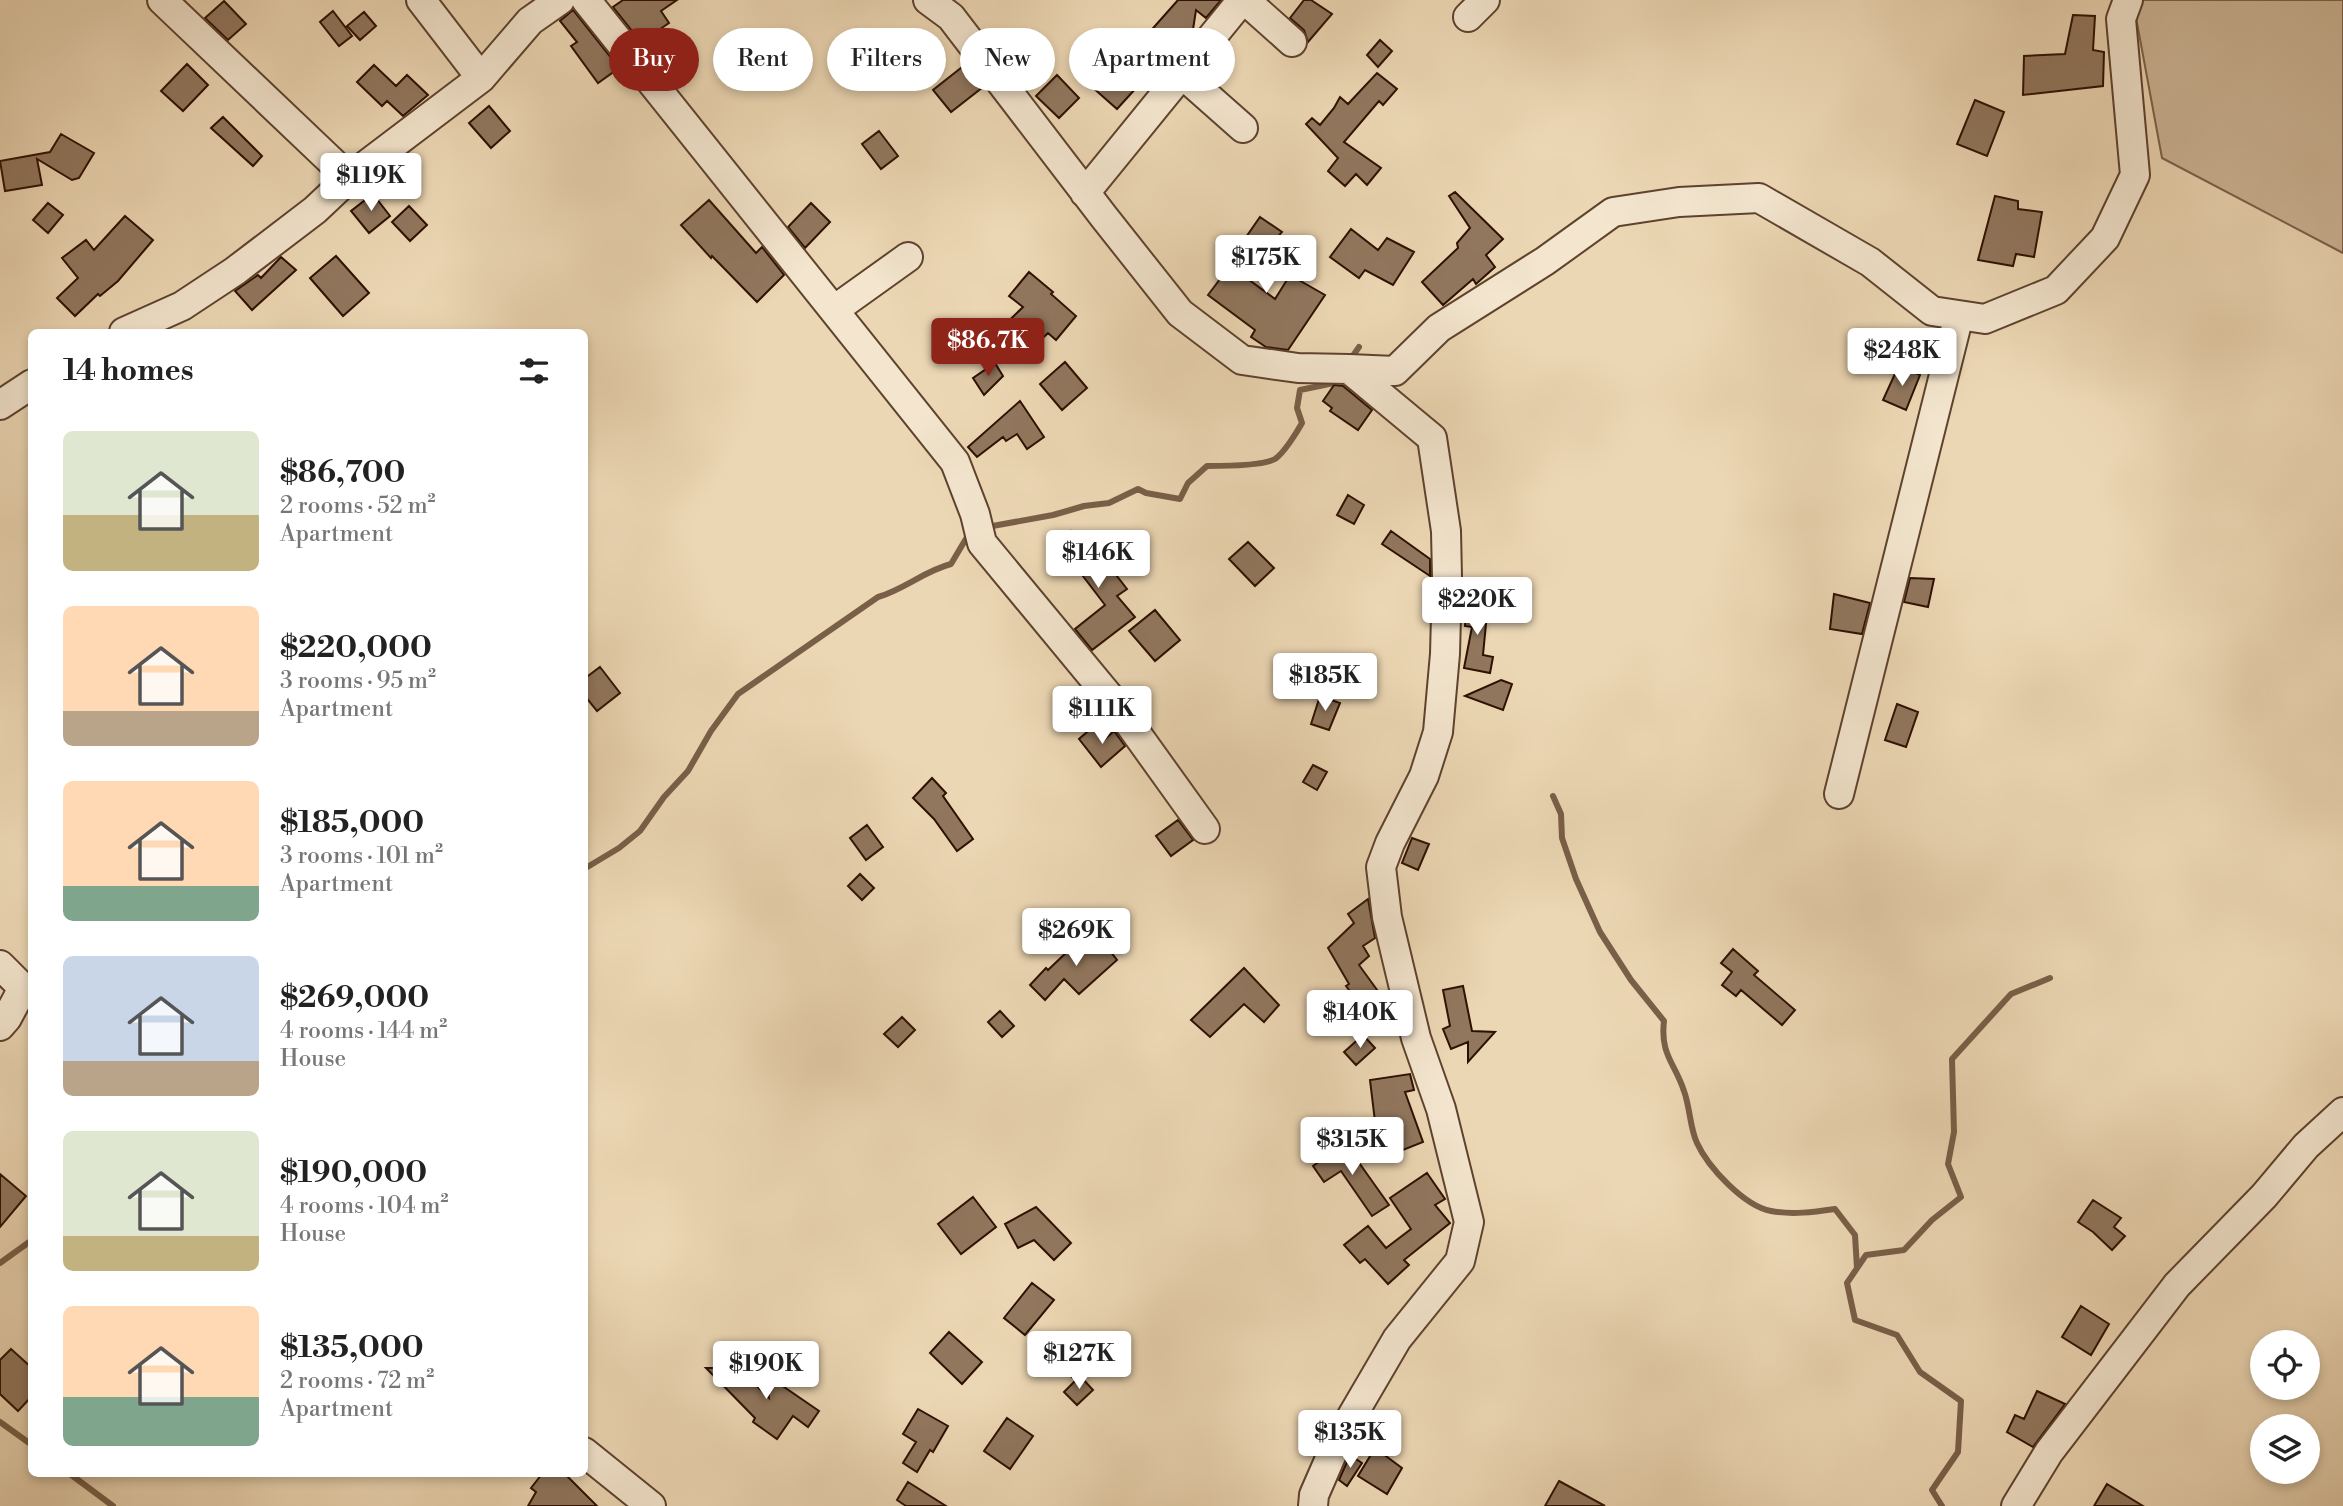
<!DOCTYPE html>
<html lang="en">
<head>
<meta charset="utf-8">
<style>
  :root { --surface:#fff; --page:#f2f2f2; --text:#222; --muted:#767676; --accent:#8f2418 }
  body { margin:0; font-family:"Libre Bodoni",serif; background:var(--page); color:var(--text); height:100vh; display:flex; flex-direction:column; font-size:26px; white-space:nowrap }
  * { box-sizing:border-box; margin:0 }
  p { font-size:23px; color:var(--muted) }
  .icon { flex:none; width:38px; height:38px; fill:none; stroke:currentColor; stroke-width:2; stroke-linecap:round; stroke-linejoin:round }
  .map { position:relative; flex:1; overflow:hidden }
  .panel { position:absolute; left:28px; top:329px; width:560px; height:1148px; display:flex; flex-direction:column; background:var(--surface); border-radius:10px; box-shadow:0 4px 10px #0003 }
  .panel>* { flex:none }
  .hud { position:absolute; left:609px; top:28px; width:665px; height:63px; display:flex; gap:14px }
  .tools { position:absolute; left:2250px; top:1330px; display:grid; gap:14px }
  .tools a { display:grid; place-items:center; width:70px; height:70px; border-radius:50%; background:var(--surface); box-shadow:0 4px 10px #0003; font-size:35px }
  .price { position:absolute; translate:-50% -60px; padding:0 16px; border-radius:7px; background:#fff; color:#222; font-size:23px; line-height:46px; filter:drop-shadow(0 2px 4px #0008) }
  .price::after { content:''; position:absolute; left:50%; top:42px; width:21px; height:16px; margin-left:-10px; background:inherit; clip-path:polygon(0 0,100% 0,50% 100%) }
  .price.current { background:var(--accent); color:#fff }
  ul { padding:0; list-style:none }
  li { display:flex; align-items:center; gap:21px; height:175px; padding:0 35px }
  li span { display:grid; place-items:center; flex:none; width:196px; height:140px; border-radius:10px; color:#555 }
  li>.icon { margin-inline-start:auto }
  span .icon { width:84px; height:84px; fill:#fffc; stroke-width:1 }
  li b { font-size:30px }
  h2 { display:flex; justify-content:space-between; align-items:center; height:84px; padding:0 35px; font-size:30px }
  .tag { padding:0 24px; border-radius:32px; background:var(--surface); box-shadow:0 4px 10px #0003; font-size:24px; line-height:63px }
  .tag.current { background:var(--accent); color:#fff }
  .map>svg:first-child { display:block }
</style>
</head>
<body>
<div class="map">
<svg width="2343" height="1506" viewBox="0 0 2343 1506">
  <rect width="100%" height="100%" fill="#ecd7b4"/>
  <filter id="stains"><feTurbulence type="fractalNoise" baseFrequency=".00286" numOctaves="4"/><feColorMatrix values="0 0 0 0 .2 0 0 0 0 .09 0 0 0 0 .02 0 0 0 .5 -.17"/></filter>
  <radialGradient id="worn" r=".72"><stop offset=".6" stop-color="#630" stop-opacity="0"/><stop offset="1" stop-color="#630" stop-opacity=".3"/></radialGradient>
  <path fill="#ccb596" stroke="#7d624c" stroke-width="2" d="M2140 0H2343V253L2162 158 2135 12Z"/>
  <g fill="none" stroke-linecap="round" stroke-linejoin="round">
    <path stroke="#795f48" stroke-width="6" d="M1350 360 1359 347
      M987 527 1053 515 1084 506 1109 503 1138 489 1146 493 1180 499 1188 483 1207 466C1221 466 1263 466 1275 459 1284 453 1297 432 1302 423L1297 408 1300 390 1334 383 1338 377
      M1553 796 1561 814 1562 838 1576 879 1600 932 1631 980 1664 1021C1660 1055 1675 1063 1684 1091 1690 1107 1690 1129 1697 1143 1708 1167 1744 1206 1771 1211 1792 1215 1814 1212 1835 1209L1855 1235 1857 1268
      M584 869 619 848 640 831 664 797 688 771 711 731 738 694 878 597C905 589 924 571 951 564L970 532
      M0 1263 32 1240
      M0 1422 32 1445
      M70 1474 113 1506
      M1942 1506 1932 1490 1958 1452 1961 1401 1920 1372 1897 1335 1855 1320 1847 1283 1866 1255 1904 1250 1932 1220 1961 1197 1948 1164 1954 1132 1952 1059 2011 994 2050 978"/>
  </g>
  <path fill="#91775e" stroke="#2e1001" stroke-width="2" d="M623 0H677L661 11 669 23 641 42 613 7Z
    M1178 0H1221L1206 18 1196 10 1192 36 1166 67 1139 44Z
    M1304 0H1311L1332 14 1308 42 1304 30 1290 18Z
    M224 1 246 24 228 40 205 18Z
    M573 10 619 68 598 83 571 46 577 42 560 21Z
    M333 11 352 36 339 46 320 22Z
    M364 12 376 26 360 40 347 26Z
    M2073 15 2095 16 2093 50 2104 52 2103 86 2023 95 2024 56 2065 54Z
    M1380 40 1392 51 1378 67 1367 55Z
    M187 64 208 85 183 111 161 91Z
    M966 64 983 87 951 112 933 90Z
    M374 65 396 86 407 75 428 95 403 116 387 101 382 106 357 82Z
    M1112 65 1137 87 1117 109 1092 87Z
    M1377 73 1397 89 1383 105 1379 101 1344 142 1381 168 1367 185 1356 174 1345 186 1328 171 1338 158 1306 124 1312 118 1320 125 1334 108 1340 97 1348 104Z
    M1057 75 1079 98 1059 118 1036 96Z
    M1975 100 2004 112 1987 156 1957 144Z
    M489 106 510 131 491 148 469 123Z
    M223 117 262 156 253 166 211 128Z
    M879 131 898 156 881 169 862 144Z
    M61 134 94 153 79 178 72 180 37 159 42 185 5 191 0 161 50 152Z
    M1455 192 1503 239 1486 255 1495 267 1476 284 1473 279 1443 305 1422 282 1458 248 1457 243 1470 228 1449 196Z
    M373 194 390 216 369 233 351 211Z
    M1995 196 2018 201V209L2042 212 2034 257 2016 254 2013 266 1978 260Z
    M709 200 756 253 762 247 784 275 757 302 712 256 711 258 681 225Z
    M48 203 63 215 48 233 33 220Z
    M811 203 830 222 805 248 788 227Z
    M409 206 427 225 410 241 392 222Z
    M125 216 153 240 118 281 100 296 98 294 75 316 57 298 78 278 62 258 86 240 94 250Z
    M1260 217 1282 232 1244 276 1275 299 1290 275 1325 295 1288 350 1266 347 1251 337 1255 330 1208 295 1245 246 1242 243Z
    M1351 229 1378 250 1387 238 1414 252 1393 285 1365 270 1359 278 1330 257Z
    M336 256 369 293 343 316 310 278Z
    M281 257 296 270 252 310 235 291 258 275 261 278Z
    M1029 272 1053 292 1051 294 1076 316 1056 340 1048 333 1020 360 995 334 1023 307 1009 296Z
    M1065 362 1087 388 1062 410 1040 384Z
    M995 363 1003 376 984 395 973 378Z
    M1899 365 1920 375 1906 410 1883 400Z
    M1334 385 1343 386 1372 410 1358 430 1330 411 1332 408 1323 401Z
    M1020 401 1044 437 1027 449 1017 434 1006 441 1003 437 977 457 968 447Z
    M1348 495 1364 505 1354 524 1337 515Z
    M1071 531 1082 545 1092 537 1102 551 1099 553 1127 589 1117 596 1135 617 1092 650 1075 629 1105 605 1057 542Z
    M1391 531 1430 559V576L1382 544Z
    M1248 542 1274 568 1255 586 1229 559Z
    M1910 578 1934 579 1928 607 1904 602Z
    M1834 594 1870 603 1862 634 1830 629Z
    M1467 601 1488 603 1483 655 1493 657 1490 673 1464 668 1472 627 1465 626Z
    M1155 610 1180 640 1155 661 1129 631Z
    M600 667 620 693 597 711 584 695V679Z
    M1501 680 1512 684 1503 710 1465 696Z
    M1320 696 1340 703 1329 730 1311 724Z
    M1897 704 1918 712 1906 747 1885 740Z
    M1094 726 1104 740 1114 731 1125 746 1101 767 1079 739Z
    M1313 765 1327 772 1317 790 1303 782Z
    M932 778 946 793 943 796 973 839 957 851 934 819 913 798Z
    M1178 820 1193 840 1171 856 1156 836Z
    M867 825 883 847 866 860 850 838Z
    M1412 838 1429 844 1418 870 1402 863Z
    M860 874 874 888 862 900 848 886Z
    M1368 899 1375 938 1363 946 1369 956 1359 965 1380 994 1362 1007 1346 986 1349 984 1328 948 1354 923 1348 914Z
    M1095 932 1117 960 1079 994 1064 979 1045 1000 1030 985 1046 968 1048 970 1069 950 1071 952Z
    M1733 949 1758 971 1754 975 1795 1010 1782 1025 1741 990 1736 996 1722 985 1732 972 1721 963Z
    M1244 968 1279 1005 1264 1022 1244 1004 1210 1037 1191 1020Z
    M1463 986 1472 1031 1495 1032 1468 1062V1042L1451 1049 1443 1029 1450 1026 1443 990Z
    M1000 1011 1014 1026 1002 1037 988 1022Z
    M902 1017 915 1030 898 1047 884 1034Z
    M1363 1035 1375 1048 1356 1065 1344 1052Z
    M1410 1074 1414 1090 1405 1092 1423 1142 1403 1150 1393 1121 1377 1138 1370 1080Z
    M1345 1143 1389 1205 1372 1216 1341 1171 1324 1182 1313 1166Z
    M1427 1173 1445 1199 1435 1205 1450 1223 1404 1260 1409 1265 1388 1284 1365 1259 1360 1263 1344 1245 1368 1226 1386 1248 1411 1229 1390 1198Z
    M0 1174 26 1196 0 1227Z
    M973 1197 996 1227 961 1254 938 1224Z
    M2093 1200 2121 1218 2114 1227 2125 1236 2112 1250 2093 1232 2078 1222Z
    M1036 1207 1071 1243 1054 1260 1034 1240 1018 1248 1005 1224Z
    M1032 1283 1054 1300 1025 1335 1004 1318Z
    M2081 1306 2109 1324 2091 1355 2062 1337Z
    M949 1332 982 1362 962 1384 930 1353Z
    M1067 1335 1090 1351 1072 1377 1049 1360Z
    M11 1349 32 1368V1396L18 1411 0 1394V1360Z
    M706 1368H738L769 1398 768 1376 819 1411 808 1427 793 1416 777 1439 753 1422 755 1418Z
    M1080 1376 1093 1390 1077 1405 1064 1392Z
    M2037 1391 2065 1404 2033 1447 2007 1432 2015 1415 2024 1419Z
    M918 1409 948 1426 933 1452 930 1450 917 1472 903 1463 916 1442 903 1434Z
    M1007 1418 1033 1436 1010 1469 984 1451Z
    M1375 1448 1402 1468 1387 1494 1358 1476Z
    M1350 1455 1362 1463 1347 1486 1339 1480Z
    M542 1474H565L597 1506H528L536 1492 531 1488Z
    M1559 1481 1605 1506H1545Z
    M908 1482 946 1506H906L897 1500Z
    M2107 1484 2143 1506H2094Z"/>
  <g fill="none" stroke-linecap="round" stroke-linejoin="round">
    <defs>
      <path id="minor" d="M162 0 349 178
        M421 0 481 78
        M586 0 955 462 975 514 982 543 1116 705 1205 829
        M928 0 951 17 1104 217 1180 313 1242 360 1298 368 1349 369 1432 438 1446 531 1447 577 1445 654 1438 732 1424 776 1390 843 1381 867 1387 917 1416 1038 1441 1109 1469 1222 1460 1261 1397 1339 1338 1440 1314 1495 1313 1506
        M1245 0 1292 42
        M1468 17 1485 0
        M1182 74 1243 128
        M1085 193 1242 0
        M834 310 908 257
        M124 332 182 306 235 271 315 210 349 178 481 78 530 21 560 0
        M1349 369 1395 371 1439 328 1545 261 1613 212 1679 202 1759 198 1870 262 1932 311 1985 319 2056 290 2105 238 2135 175 2121 19 2128 0
        M0 405 32 384
        M1839 794 1959 315
        M0 965 23 988 7 1018 0 1026
        M584 1452 651 1506
        M2016 1506 2049 1452 2177 1285 2264 1196 2306 1146 2343 1112"/>
    </defs>
    <use href="#minor" stroke="#5e422e" stroke-width="32"/>
    <use href="#minor" stroke="#f3e5ce" stroke-width="28"/>
  </g>
  <rect width="100%" height="100%" filter="url(#stains)"/>
  <rect width="100%" height="100%" fill="url(#worn)"/>
</svg>
<div class="tools">
<a><svg class="icon" aria-label="locate" viewBox="0 0 24 24"><circle cx="12" cy="12" r="6"/><path d="M12 2v4M12 18v4M2 12h4M18 12h4"/></svg></a>
<a><svg class="icon" aria-label="layers" viewBox="0 0 24 24"><path d="M12 4l9 5-9 5-9-5zM3 14l9 5 9-5"/></svg></a>
</div>
<b class="price" style="left:371px;top:213px">$119K</b>
<b class="price" style="left:1266px;top:295px">$175K</b>
<b class="price current" style="left:988px;top:378px">$86.7K</b>
<b class="price" style="left:1902px;top:388px">$248K</b>
<b class="price" style="left:1098px;top:590px">$146K</b>
<b class="price" style="left:1477px;top:637px">$220K</b>
<b class="price" style="left:1325px;top:713px">$185K</b>
<b class="price" style="left:1102px;top:746px">$111K</b>
<b class="price" style="left:1076px;top:968px">$269K</b>
<b class="price" style="left:1360px;top:1050px">$140K</b>
<b class="price" style="left:1352px;top:1177px">$315K</b>
<b class="price" style="left:1079px;top:1391px">$127K</b>
<b class="price" style="left:766px;top:1401px">$190K</b>
<b class="price" style="left:1350px;top:1470px">$135K</b>
<div class="hud">
<a class="tag current">Buy</a>
<a class="tag">Rent</a>
<a class="tag">Filters</a>
<a class="tag">New</a>
<a class="tag">Apartment</a>
</div>
<section class="panel">
<h2>14 homes<svg class="icon" aria-label="filters" viewBox="0 0 24 24"><path d="M4 7h16M4 17h16"/><circle cx="9" cy="7" r="2"/><circle cx="15" cy="17" r="2"/></svg></h2>
<ul>
<li><span style="background:linear-gradient(#dfe7d0 60%,#c2b280 0)"><svg class="icon" aria-label="home" viewBox="0 0 24 24"><path d="M3 11l9-7 9 7M6 9v11h12V9"/></svg></span><div><b>$86,700</b><p>2 rooms · 52 m²</p><p>Apartment</p></div></li>
<li><span style="background:linear-gradient(#ffd9b3 75%,#b9a48a 0)"><svg class="icon" aria-label="home" viewBox="0 0 24 24"><path d="M3 11l9-7 9 7M6 9v11h12V9"/></svg></span><div><b>$220,000</b><p>3 rooms · 95 m²</p><p>Apartment</p></div></li>
<li><span style="background:linear-gradient(#ffd9b3 75%,#7fa58c 0)"><svg class="icon" aria-label="home" viewBox="0 0 24 24"><path d="M3 11l9-7 9 7M6 9v11h12V9"/></svg></span><div><b>$185,000</b><p>3 rooms · 101 m²</p><p>Apartment</p></div></li>
<li><span style="background:linear-gradient(#c9d6e8 75%,#b9a48a 0)"><svg class="icon" aria-label="home" viewBox="0 0 24 24"><path d="M3 11l9-7 9 7M6 9v11h12V9"/></svg></span><div><b>$269,000</b><p>4 rooms · 144 m²</p><p>House</p></div></li>
<li><span style="background:linear-gradient(#dfe7d0 75%,#c2b280 0)"><svg class="icon" aria-label="home" viewBox="0 0 24 24"><path d="M3 11l9-7 9 7M6 9v11h12V9"/></svg></span><div><b>$190,000</b><p>4 rooms · 104 m²</p><p>House</p></div></li>
<li><span style="background:linear-gradient(#ffd9b3 65%,#7fa58c 0)"><svg class="icon" aria-label="home" viewBox="0 0 24 24"><path d="M3 11l9-7 9 7M6 9v11h12V9"/></svg></span><div><b>$135,000</b><p>2 rooms · 72 m²</p><p>Apartment</p></div></li>
</ul>
</section>
</div>
</body>
</html>
